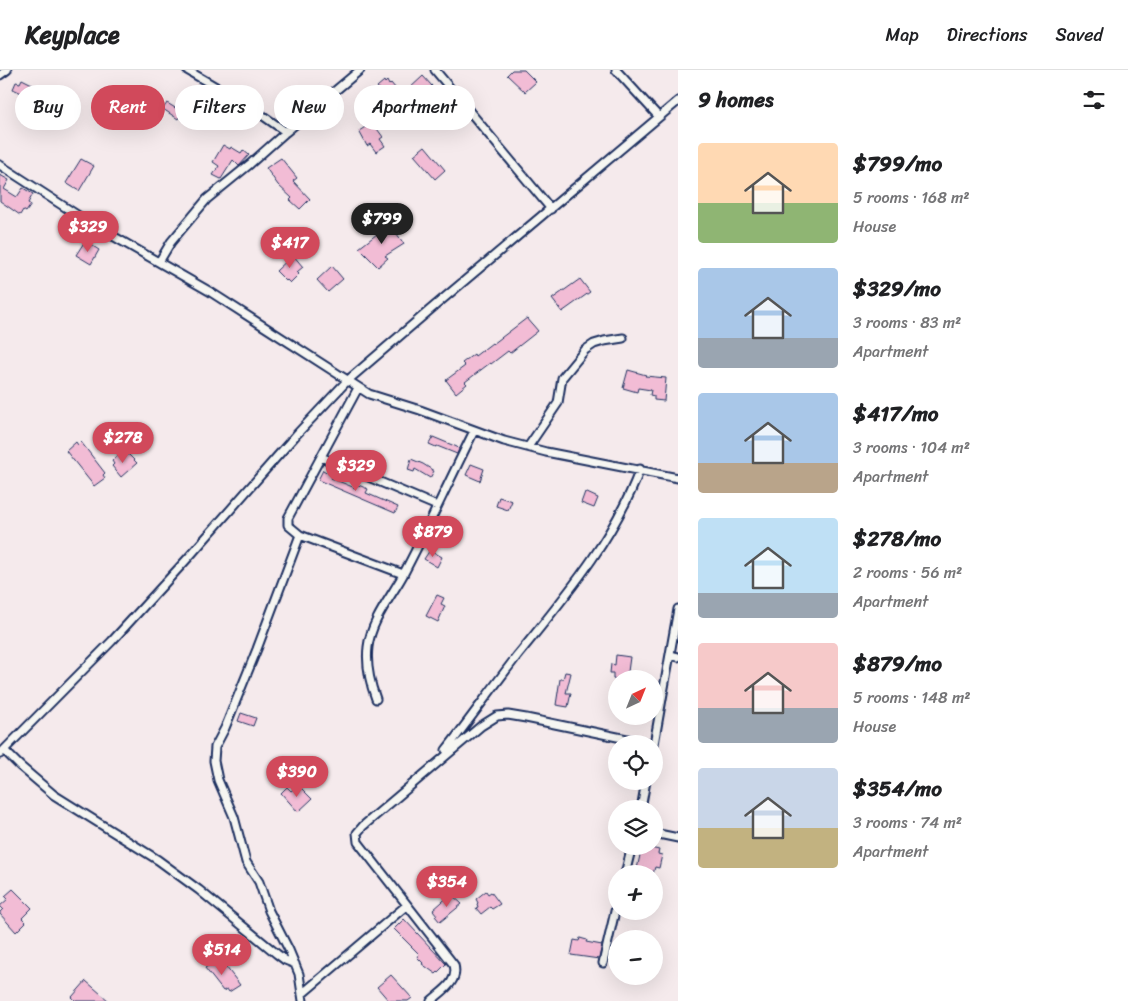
<!DOCTYPE html>
<html lang="en">
<head>
<meta charset="utf-8">
<style>
  :root { --surface:#fff; --page:#f2f2f2; --text:#202124; --muted:#757577; --line:#e0e0e0; --accent:#d1495b }
  body { margin:0; font-family:Sriracha,sans-serif; background:var(--page); color:var(--text); height:100vh; display:flex; flex-direction:column; font-size:19px; white-space:nowrap }
  * { box-sizing:border-box; margin:0 }
  p { font-size:16px; color:var(--muted) }
  .icon { flex:none; width:28px; height:28px; fill:none; stroke:currentColor; stroke-width:2; stroke-linecap:round; stroke-linejoin:round }
  .map { position:relative; flex:1; overflow:hidden }
  .panel { display:flex; flex-direction:column; background:var(--surface); width:450px }
  .panel>* { flex:none }
  .hud { position:absolute; left:15px; top:15px; width:475px; height:45px; display:flex; gap:10px }
  .needle { width:32px; rotate:43deg }
  .tools { position:absolute; left:608px; top:600px; display:grid; gap:10px }
  .tools a { display:grid; place-items:center; width:55px; height:55px; border-radius:50%; background:var(--surface); box-shadow:0 5px 20px #0002; font-size:25px }
  .price { position:absolute; translate:-50% -42px; padding:0 11px; border-radius:18px; background:var(--accent); color:#fff; font-size:16px; line-height:32px; filter:drop-shadow(0 1px 2px #0008) }
  .price::after { content:''; position:absolute; left:50%; top:30px; width:15px; height:11px; margin-left:-8px; background:inherit; clip-path:polygon(0 0,100% 0,50% 100%) }
  .price.on { background:#222; color:#fff }
  ul { padding:0; list-style:none }
  li { display:flex; align-items:center; gap:15px; height:125px; padding:0 20px }
  li span { display:grid; place-items:center; flex:none; width:140px; height:100px; border-radius:5px; color:#555 }
  li>.icon { margin-inline-start:auto }
  span .icon { width:60px; height:60px; fill:#fffc; stroke-width:1 }
  li b { font-size:21px }
  h2 { display:flex; justify-content:space-between; align-items:center; height:60px; padding:0 20px; font-size:21px }
  .chip { padding:0 18px; border-radius:22px; background:var(--surface); box-shadow:0 5px 20px #0002; font-size:18px; line-height:45px }
  .chip.on { background:var(--accent); color:#fff }
  header { display:flex; align-items:center; gap:30px; box-sizing:border-box; height:70px; padding:0 25px; background:var(--surface); border-bottom:1px solid var(--line) }
  header strong { font-size:24px }
  nav { display:flex; gap:28px; margin-inline-start:auto; font-size:18px }
  main { display:flex; flex:1; min-height:0 }
  .map>svg:first-child { display:block }
</style>
</head>
<body>
<header>
<strong>Keyplace</strong>
<nav><a>Map</a><a>Directions</a><a>Saved</a></nav>
</header>
<main>
<div class="map">
<svg width="678" height="931" viewBox="0 0 678 931">
  <rect width="100%" height="100%" fill="#f5eaec"/>
  <filter id="ink" filterUnits="userSpaceOnUse"><feTurbulence type="fractalNoise" baseFrequency=".02" numOctaves="2"/><feDisplacementMap in="SourceGraphic" scale="10" xChannelSelector="R" yChannelSelector="G"/><feConvolveMatrix kernelMatrix="1 2 1 2 8 2 1 2 1" color-interpolation-filters="sRGB"/></filter>
  <g filter="url(#ink)">
    <path fill="#f2bcd5" stroke="#1b2f5e" d="M512 0H524L536 12 525 22 507 5Z
      M423 6 432 16 418 29 409 19Z
      M22 9 32 14 31 18 49 28 45 34 43 33 36 44 24 37 30 27 13 19 16 12 20 13Z
      M384 11 385 13 387 11 389 15 391 13 396 19 387 26H385L377 17Z
      M209 25 214 28 215 25 222 28 221 32 227 34 217 55 206 48 208 39 202 36 205 29 207 30Z
      M167 33 182 42 178 49 163 39Z
      M370 54 372 58 375 56 383 67 380 69 385 76 376 82 370 74 367 76 359 61Z
      M223 75 230 79 231 77 241 83 243 80 249 85 239 96 233 90 221 109 213 105 219 96 213 92Z
      M425 76 445 100 435 109 414 85Z
      M281 88 297 108 293 111 310 129 300 139 290 130 292 128 278 115 266 98Z
      M81 89 94 96 79 121 66 113Z
      M0 105 9 110 4 119 17 127 23 118 33 124 28 133 31 135 26 142 23 140 20 145 0 131Z
      M390 154 404 174 385 186 388 188 378 197 359 178Z
      M85 171 99 180 91 194 76 185Z
      M293 185 303 197 297 202 299 204 290 213 287 210 286 211 276 201Z
      M332 196 343 209 328 222 317 210Z
      M580 209 590 222 562 242 552 229Z
      M527 248 538 261 510 283 508 281 491 294 490 293 465 312 467 314 456 323 446 310 465 296 462 293 474 284 475 286 492 273 493 274Z
      M628 300 646 305 645 306 666 308 664 331 654 330V326L650 325 651 320 638 318 637 322 623 318Z
      M433 367 457 377 459 379 457 384 437 376 436 377 429 374Z
      M76 372 78 375 81 372 105 403 103 405 105 408 94 416 66 381Z
      M123 381 126 385 128 384 137 393 121 407 112 396 114 394 112 391Z
      M411 389 423 394 434 401 430 408 415 399 414 402 408 400Z
      M471 394 484 399 480 411 466 405Z
      M323 400 333 406 331 408 355 418 356 414 368 419 366 423 398 437 395 443 318 410Z
      M585 422 598 428 594 438 581 433Z
      M499 427 512 431 508 440 496 436Z
      M430 480 442 487 437 497 424 489Z
      M437 525 444 528 441 534 445 536 438 552 426 546Z
      M616 585 630 587 627 609H613V603H610L611 594 615 595Z
      M565 602 571 603 566 623H571L568 637 556 635 560 609H563Z
      M241 643 256 648 253 656 238 651Z
      M298 715 312 729 298 742 281 723 287 717 291 721Z
      M642 776 659 780 658 784 662 785 659 798 655 797 653 804 637 799Z
      M13 819 32 838 22 848 26 852 16 862 0 844V842L3 839 0 836 8 829 5 826Z
      M486 821 488 824 491 822 500 834 492 839 490 837 481 844 476 838 478 837 477 834 478 833 476 829Z
      M451 824 462 834 440 852 435 846 437 845 433 840Z
      M404 849 446 894 436 904 422 894 423 893 417 887 419 884 394 859Z
      M580 868 587 870 586 872 602 875 599 889 571 885 574 870 579 871Z
      M219 888 240 915 229 922 227 919 223 921 205 898Z
      M391 905 412 928 408 931H389L377 917Z
      M86 911 109 931H76L72 927Z"/>
    <g fill="none" stroke-linecap="round" stroke-linejoin="round">
      <defs>
        <path id="minor" d="M187 0 252 38 286 62
          M435 0 551 139
          M616 0 659 47
          M0 5 7 0
          M0 95 85 150 209 221 369 324 420 340 504 371 546 382 678 408
          M159 192 171 172 207 129 250 94 286 62 360 0
          M358 318 288 448V455L300 465 403 504
          M528 377 558 333 562 308 585 280 594 274 604 271 623 268
          M321 387 437 436
          M300 465 257 579 225 658 215 677 214 691 218 710 234 747 246 792 259 812 269 841 289 880 299 904 303 931
          M670 585 678 587
          M376 629C370 613 366 594 368 577 371 551 391 527 403 505 428 458 450 409 474 361
          M654 674 678 539
          M4 680 20 696 54 725 158 790 199 820 277 884 285 890 295 894
          M446 680C470 649 493 617 517 586 564 528 614 470 640 399
          M0 684 112 571 188 488 296 365 347 311 431 239 678 31
          M641 739 646 711
          M654 763 678 768
          M625 804 632 776
          M603 893 616 837
          M302 924 407 835
          M431 931C442 921 459 912 454 895L358 772 357 763 363 756 481 656 497 646 508 645 526 648 651 674"/>
      </defs>
      <use href="#minor" stroke="#1b2f5e" stroke-width="11"/>
      <use href="#minor" stroke="#f6f6f2" stroke-width="7"/>
    </g>
  </g>
</svg>
<div class="tools">
<a><svg class="needle" viewBox="-14 -14 28 28"><path d="M0-13l5 13h-10z" fill="#e53935"/><path d="M0 13l5-13h-10z" fill="#757577"/></svg></a>
<a><svg class="icon" aria-label="locate" viewBox="0 0 24 24"><circle cx="12" cy="12" r="6"/><path d="M12 2v4M12 18v4M2 12h4M18 12h4"/></svg></a>
<a><svg class="icon" aria-label="layers" viewBox="0 0 24 24"><path d="M12 4l9 5-9 5-9-5zM3 14l9 5 9-5"/></svg></a>
<a>+</a>
<a>−</a>
</div>
<b class="price on" style="left:382px;top:175px">$799</b>
<b class="price" style="left:88px;top:183px">$329</b>
<b class="price" style="left:290px;top:199px">$417</b>
<b class="price" style="left:123px;top:394px">$278</b>
<b class="price" style="left:356px;top:422px">$329</b>
<b class="price" style="left:433px;top:488px">$879</b>
<b class="price" style="left:297px;top:728px">$390</b>
<b class="price" style="left:447px;top:838px">$354</b>
<b class="price" style="left:222px;top:906px">$514</b>
<div class="hud">
<a class="chip">Buy</a>
<a class="chip on">Rent</a>
<a class="chip">Filters</a>
<a class="chip">New</a>
<a class="chip">Apartment</a>
</div>
</div>
<section class="panel">
<h2>9 homes<svg class="icon" aria-label="filters" viewBox="0 0 24 24"><path d="M4 7h16M4 17h16"/><circle cx="9" cy="7" r="2"/><circle cx="15" cy="17" r="2"/></svg></h2>
<ul>
<li><span style="background:linear-gradient(#ffd9b3 60%,#8fb573 0)"><svg class="icon" aria-label="home" viewBox="0 0 24 24"><path d="M3 11l9-7 9 7M6 9v11h12V9"/></svg></span><div><b>$799/mo</b><p>5 rooms · 168 m²</p><p>House</p></div></li>
<li><span style="background:linear-gradient(#a9c7e8 70%,#9aa5b1 0)"><svg class="icon" aria-label="home" viewBox="0 0 24 24"><path d="M3 11l9-7 9 7M6 9v11h12V9"/></svg></span><div><b>$329/mo</b><p>3 rooms · 83 m²</p><p>Apartment</p></div></li>
<li><span style="background:linear-gradient(#a9c7e8 70%,#b9a48a 0)"><svg class="icon" aria-label="home" viewBox="0 0 24 24"><path d="M3 11l9-7 9 7M6 9v11h12V9"/></svg></span><div><b>$417/mo</b><p>3 rooms · 104 m²</p><p>Apartment</p></div></li>
<li><span style="background:linear-gradient(#bfe0f5 75%,#9aa5b1 0)"><svg class="icon" aria-label="home" viewBox="0 0 24 24"><path d="M3 11l9-7 9 7M6 9v11h12V9"/></svg></span><div><b>$278/mo</b><p>2 rooms · 56 m²</p><p>Apartment</p></div></li>
<li><span style="background:linear-gradient(#f6c9c9 65%,#9aa5b1 0)"><svg class="icon" aria-label="home" viewBox="0 0 24 24"><path d="M3 11l9-7 9 7M6 9v11h12V9"/></svg></span><div><b>$879/mo</b><p>5 rooms · 148 m²</p><p>House</p></div></li>
<li><span style="background:linear-gradient(#c9d6e8 60%,#c2b280 0)"><svg class="icon" aria-label="home" viewBox="0 0 24 24"><path d="M3 11l9-7 9 7M6 9v11h12V9"/></svg></span><div><b>$354/mo</b><p>3 rooms · 74 m²</p><p>Apartment</p></div></li>
</ul>
</section>
</main>
</body>
</html>
